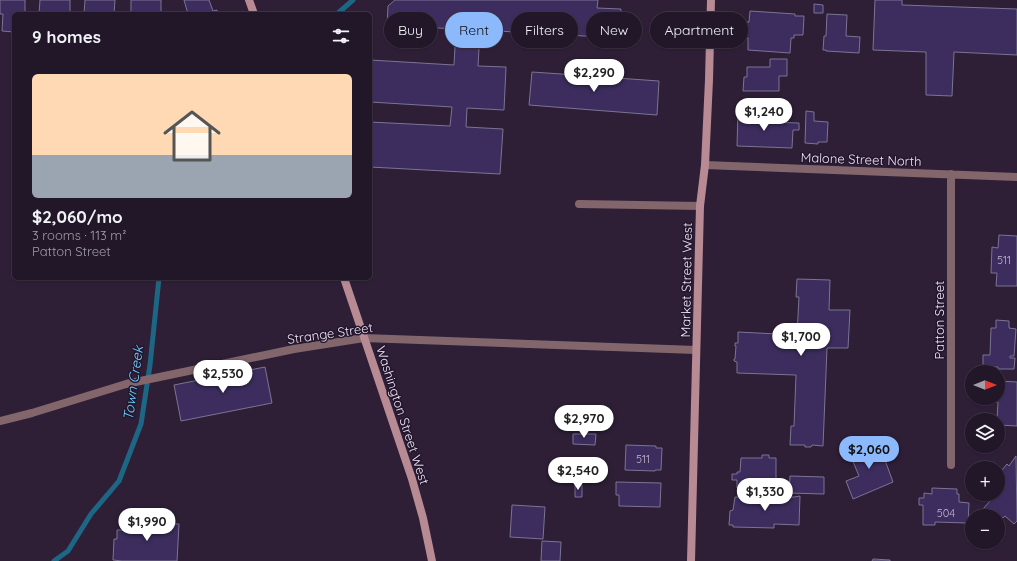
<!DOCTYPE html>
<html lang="en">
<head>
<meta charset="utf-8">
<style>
  :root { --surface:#221729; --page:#2a2031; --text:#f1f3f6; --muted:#a29fa8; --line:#3f3646; --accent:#8bb9fc }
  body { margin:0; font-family:Quicksand,sans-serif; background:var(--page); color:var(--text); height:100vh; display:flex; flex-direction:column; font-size:15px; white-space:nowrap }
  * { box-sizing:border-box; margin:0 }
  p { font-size:13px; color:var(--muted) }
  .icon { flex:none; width:22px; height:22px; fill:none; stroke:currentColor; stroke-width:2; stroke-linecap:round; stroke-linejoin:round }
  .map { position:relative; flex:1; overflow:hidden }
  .sheet { position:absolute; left:12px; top:12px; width:360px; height:268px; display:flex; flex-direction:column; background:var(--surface); border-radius:6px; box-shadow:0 1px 3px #0004,0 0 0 1px var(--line) }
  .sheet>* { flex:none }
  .top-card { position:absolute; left:384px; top:12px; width:380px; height:36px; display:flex; gap:8px }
  .needle { width:26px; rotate:90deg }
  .buttons { position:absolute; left:965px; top:365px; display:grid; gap:8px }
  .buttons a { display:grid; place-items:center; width:40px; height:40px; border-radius:50%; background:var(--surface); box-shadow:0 1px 3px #0004,0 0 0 1px var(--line); font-size:20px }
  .price { position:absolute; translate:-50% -34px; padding:0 9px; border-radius:14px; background:#fff; color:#222; font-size:13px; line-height:26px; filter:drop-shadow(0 1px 2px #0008) }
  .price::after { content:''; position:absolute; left:50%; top:24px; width:12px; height:9px; margin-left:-6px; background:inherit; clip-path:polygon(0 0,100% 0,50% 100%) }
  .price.selected { background:var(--accent); color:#111 }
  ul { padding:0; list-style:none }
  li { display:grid; align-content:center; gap:8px; height:212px; padding:0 20px }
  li+li { border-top:1px solid var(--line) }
  li span { display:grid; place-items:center; height:124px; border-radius:6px; color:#555 }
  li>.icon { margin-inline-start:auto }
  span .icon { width:72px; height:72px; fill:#fffc; stroke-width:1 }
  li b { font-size:17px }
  h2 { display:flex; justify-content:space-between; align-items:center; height:48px; padding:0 20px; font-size:17px }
  .chip { padding:0 14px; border-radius:18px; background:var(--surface); box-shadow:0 1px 3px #0004,0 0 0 1px var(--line); font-size:14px; line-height:36px }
  .chip.selected { background:var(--accent); color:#111 }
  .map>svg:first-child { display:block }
</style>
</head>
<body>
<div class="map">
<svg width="1017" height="561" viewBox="0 0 1017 561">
  <rect width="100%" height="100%" fill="#2e1f37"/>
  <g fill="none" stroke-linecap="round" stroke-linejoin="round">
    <path stroke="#1d6785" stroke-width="5" d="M337 14 353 0
      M54 561 68 551 91 514 119 481 141 424 150 365 159 278"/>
  </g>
  <path fill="#3c2d5e" stroke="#7b7493" d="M0 0H25V14H14V32L2 31 3 14H0Z
    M40 0H70V14H39Z
    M85 0H115L114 14H84Z
    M131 0H161V14H131Z
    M184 0H209L213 11 217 10 218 14H188Z
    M395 0H598L597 8 621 9 619 38 480 30 478 66 506 67 504 110 467 108 466 127 503 129 500 174 370 167V122L450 126 452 107 370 102V60L454 65 456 29 387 25 388 6Z
    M875 0H902V5L1017 9V55L954 52 952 96 926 95V52L873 50Z
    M814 4 823 5V13H814Z
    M750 11 795 14V16H804L803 35H794V38H791L790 53 748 50V38H743L744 22H749Z
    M827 14 847 15 846 36 860 37 859 53 826 51V50H823L824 36H826Z
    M770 59H787V76H779V91H743L744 77H747V67H770Z
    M577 71 589 72 588 76 659 81 657 115 529 105 532 72 576 75Z
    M738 111 763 112V122L799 123V130H793L792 148 737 146Z
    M806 111 814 112V121L828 122 827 142H818V144L805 143Z
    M999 235 1017 236V286H996L997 273H991L992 247 998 248Z
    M797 279 830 280 829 310H850L848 348H827L823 446 812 445 811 447H805V445H790L791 426H794L796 375 737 373V362L734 361V359H735L736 346H735V343H738V332L797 335 799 297H796Z
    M996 320 1009 321V328L1016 329 1014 356H1010V358H1015L1014 369H998V367H983V355H990L991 328H996Z
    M265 367 272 403 181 421 174 385Z
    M998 381 1017 382V426L998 425V420H997L998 402H994V398H998Z
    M573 434H596L595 445 573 444Z
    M878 441 893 482 853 499 846 481 859 476 849 452Z
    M626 445 656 446V448H662L661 470H655V471L625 470Z
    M762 455H769V458H776V494H766V488H748V490H741V488H737V480H732V474H737V472H740L741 458H762Z
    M1016 456 1017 521 1014 524 1005 516 1003 518 1002 517 998 522V516H990L983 509 990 501 987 499 991 494H998V475L1007 464 1009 466Z
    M790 476 824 477V494L789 493Z
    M616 482 661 483 660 507 619 506V495H616Z
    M575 485H582V497H575Z
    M932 488 957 489V494H959V502L969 503 968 523 935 522V525H923V505H919V498H924V493L932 494Z
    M800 496 799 525 774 524V528L733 527V525H729L730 511 733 510 735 497H794Z
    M512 505 545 507 543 539 510 537Z
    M124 522 179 524 177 561H122L113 560 114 539H117V530H123Z
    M542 541 561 542 560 561H541Z
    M873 559 890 560V561H872Z"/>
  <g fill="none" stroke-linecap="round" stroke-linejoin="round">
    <path stroke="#83666c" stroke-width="8" d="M705 165 1017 177
      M951 174V465
      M579 204 700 206
      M0 421 32 413 126 384 294 349 364 338 696 350"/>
    <path stroke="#b88a93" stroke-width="8" d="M249 0 254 14
      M344 278 412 479 423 518 432 561
      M691 561 700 206 705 165 709 80 711 0"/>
  </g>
  <g text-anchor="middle" stroke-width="3" stroke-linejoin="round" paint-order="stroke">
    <g font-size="11" fill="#c2b7cf">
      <text x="1004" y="264">511</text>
      <text x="643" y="463">511</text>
      <text x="946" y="517">504</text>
    </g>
    <g font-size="13" fill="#eee5f5" stroke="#24162d">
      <text transform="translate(861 159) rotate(2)" y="5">Malone Street North</text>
      <text transform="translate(686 280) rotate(-89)" y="5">Market Street West</text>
      <text transform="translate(939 320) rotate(-90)" y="5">Patton Street</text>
      <text transform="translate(330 333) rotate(-8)" y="5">Strange Street</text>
      <text transform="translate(403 415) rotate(72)" y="5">Washington Street West</text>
    </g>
    <g font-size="14" font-style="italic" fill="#6cd1ff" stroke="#24162d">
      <text transform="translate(133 383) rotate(-82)" y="5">Town Creek</text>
    </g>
  </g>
</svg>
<div class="buttons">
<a><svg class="needle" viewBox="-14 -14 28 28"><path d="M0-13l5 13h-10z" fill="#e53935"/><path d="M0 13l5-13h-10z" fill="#a29fa8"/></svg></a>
<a><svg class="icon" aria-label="layers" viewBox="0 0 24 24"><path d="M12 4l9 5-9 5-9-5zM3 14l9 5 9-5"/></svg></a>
<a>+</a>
<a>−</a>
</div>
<b class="price" style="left:594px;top:93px">$2,290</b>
<b class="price" style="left:764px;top:132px">$1,240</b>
<b class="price" style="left:801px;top:357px">$1,700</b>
<b class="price" style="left:223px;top:394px">$2,530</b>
<b class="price" style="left:584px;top:439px">$2,970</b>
<b class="price selected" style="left:869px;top:470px">$2,060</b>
<b class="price" style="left:578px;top:491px">$2,540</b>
<b class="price" style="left:765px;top:512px">$1,330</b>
<b class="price" style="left:147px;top:542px">$1,990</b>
<div class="top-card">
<a class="chip">Buy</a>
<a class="chip selected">Rent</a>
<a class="chip">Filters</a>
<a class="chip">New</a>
<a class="chip">Apartment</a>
</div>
<section class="sheet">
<h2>9 homes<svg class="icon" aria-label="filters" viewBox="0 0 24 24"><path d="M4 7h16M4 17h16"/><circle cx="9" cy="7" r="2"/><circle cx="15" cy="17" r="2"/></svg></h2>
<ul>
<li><span style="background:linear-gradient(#ffd9b3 65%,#9aa5b1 0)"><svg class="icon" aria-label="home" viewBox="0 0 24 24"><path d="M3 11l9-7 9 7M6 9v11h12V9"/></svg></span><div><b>$2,060/mo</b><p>3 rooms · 113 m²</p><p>Patton Street</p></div></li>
</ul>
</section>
</div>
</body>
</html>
